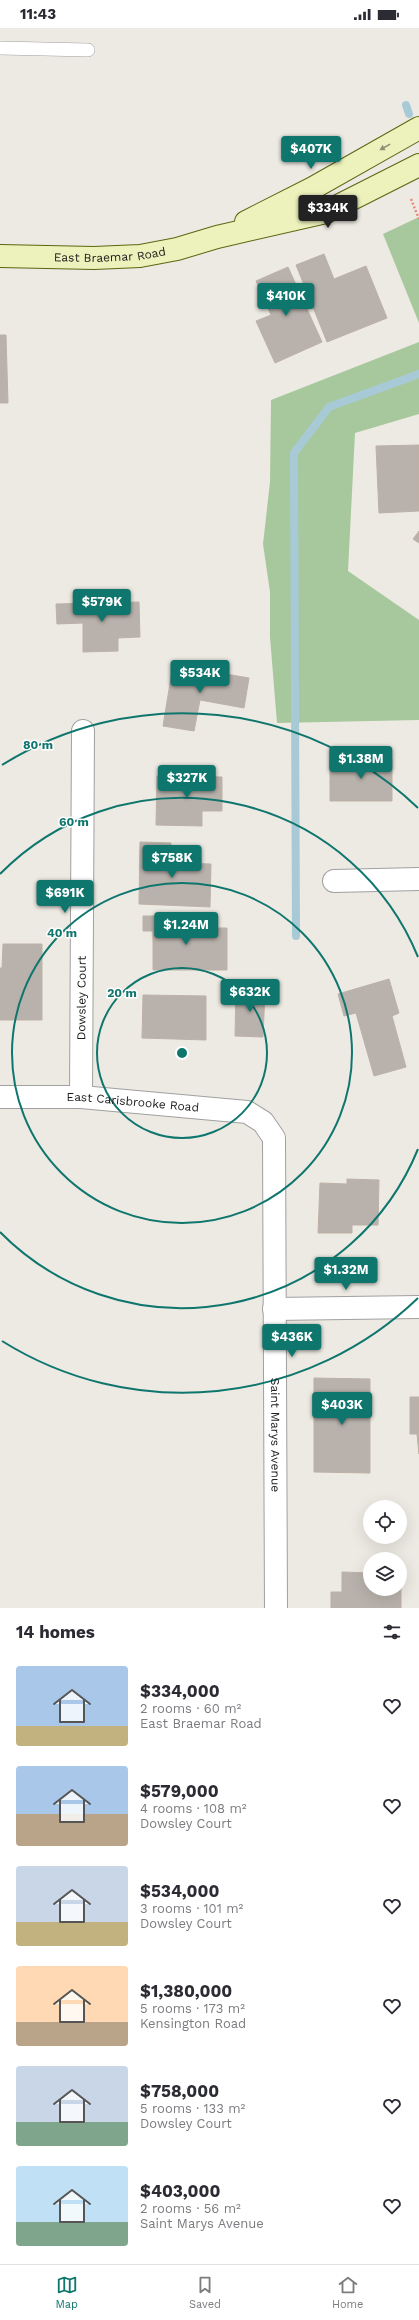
<!DOCTYPE html>
<html lang="en">
<head>
<meta charset="utf-8">
<style>
  :root { --surface:#fff; --page:#f7f7f7; --text:#2b2b33; --muted:#7c7c81; --line:#e1e1e2; --accent:#0f766e }
  body { margin:0; font-family:"Work Sans",sans-serif; background:var(--page); color:var(--text); height:100vh; display:flex; flex-direction:column; font-size:15px; white-space:nowrap }
  * { box-sizing:border-box; margin:0 }
  p { font-size:13px; color:var(--muted) }
  .icon { flex:none; width:22px; height:22px; fill:none; stroke:currentColor; stroke-width:2; stroke-linecap:round; stroke-linejoin:round }
  .map { position:relative; height:1580px; overflow:hidden }
  .drawer { display:flex; flex-direction:column; background:var(--surface); flex:1 }
  .drawer>* { flex:none }
  .buttons { position:absolute; left:363px; top:1472px; display:grid; gap:8px }
  .buttons a { display:grid; place-items:center; width:44px; height:44px; border-radius:50%; background:var(--surface); box-shadow:0 4px 16px #0002; font-size:20px }
  .price { position:absolute; translate:-50% -34px; padding:0 9px; border-radius:4px; background:var(--accent); color:#fff; font-size:13px; line-height:26px; filter:drop-shadow(0 1px 2px #0008) }
  .price::after { content:''; position:absolute; left:50%; top:24px; width:12px; height:9px; margin-left:-6px; background:inherit; clip-path:polygon(0 0,100% 0,50% 100%) }
  .price.selected { background:#222; color:#fff }
  ul { padding:0; list-style:none }
  li { display:flex; align-items:center; gap:12px; height:100px; padding:0 16px }
  li span { display:grid; place-items:center; flex:none; width:112px; height:80px; border-radius:4px; color:#555 }
  li>.icon { margin-inline-start:auto }
  span .icon { width:48px; height:48px; fill:#fffc; stroke-width:1 }
  li b { font-size:17px }
  h2 { display:flex; justify-content:space-between; align-items:center; height:48px; padding:0 16px; font-size:17px }
  .status { display:flex; justify-content:space-between; align-items:center; height:28px; padding:0 20px; background:var(--surface); direction:ltr }
  .status svg { height:11px; fill:currentColor }
  .tabs { display:flex; justify-content:space-around; align-items:center; height:56px; border-top:1px solid var(--line); background:var(--surface); font-size:11px; color:var(--muted) }
  .tabs a { display:grid; justify-items:center; gap:2px }
  .tabs .selected { color:var(--accent) }
  .map>svg:first-child { display:block }
</style>
</head>
<body>
<div class="status"><b>11:43</b><svg viewBox="0 0 49 12"><path d="M0 12V9h3v3zM5 12V6h3v6zM10 12V3h3v9zM15 12V0h3v12zM26 1h20v11H26zM47 4h2v5h-2z"/></svg></div>
<div class="map">
<svg width="419" height="1580" viewBox="0 0 419 1580">
  <rect width="100%" height="100%" fill="#edeae3"/>
  <path fill="#a7c89c" d="M419 189V295L383 206Z
    M419 314V386L355 405 348 543 419 592V692L277 695 270 609V564L263 516 270 454 271 372Z"/>
  <g fill="none" stroke-linecap="round" stroke-linejoin="round">
    <path stroke="#a8cad6" stroke-width="8" d="M406 77 409 86
      M296 908 294 425 329 379 419 346"/>
  </g>
  <path fill="#b9b2ac" stroke="#bcb1a7" d="M324 226 334 251 366 238 387 290 327 314 296 237Z
    M288 239 322 314 275 335 256 293 271 287 256 253Z
    M0 307H6L8 375H0Z
    M419 417V483L379 485 376 418Z
    M419 503V515L413 511Z
    M139 574 140 609 118 610V623L83 624V595L57 596 56 576Z
    M173 637 249 650 244 680 200 672 194 703 163 698Z
    M330 731H392V773H330Z
    M157 748 222 749V783H202V798L156 797Z
    M140 814 171 815 170 835 211 836 210 879 139 876Z
    M143 888H173V900H227V942H153V903H143Z
    M3 916H42V992H0V940H2Z
    M389 951 399 985 392 988 406 1039 374 1048 356 985 344 988 338 966Z
    M236 962 265 963 263 1009 235 1008Z
    M143 967 206 968V1012L142 1010Z
    M347 1151 379 1152 378 1197H352V1205H318L320 1155 347 1156Z
    M314 1350 370 1351V1445L314 1444Z
    M410 1369H419V1426L417 1406H410Z
    M342 1544 370 1545V1561H400L401 1545V1580H331V1564H342Z"/>
  <g fill="none" stroke-linecap="round" stroke-linejoin="round">
    <defs>
      <path id="lane" d="M0 20 88 22"/>
      <g id="street">
        <path d="M334 853 419 851"/>
        <path id="s1" d="M0 1069H81L247 1084 263 1094 274 1110 276 1580"/>
        <path id="s2" d="M81 1069 83 703"/>
        <path d="M274 1281 419 1279"/>
      </g>
      <g id="secondary">
        <path d="M246 194 313 160 419 100"/>
        <path id="s3" d="M0 228 94 230 140 228 177 221 217 209 326 184 419 137"/>
      </g>
    </defs>
    <use href="#lane" stroke="#a0a0a0" stroke-width="14"/>
    <use href="#street" stroke="#a0a0a0" stroke-width="24"/>
    <use href="#secondary" stroke="#5a6710" stroke-width="24"/>
    <path stroke="#ea8777" stroke-width="2.5" stroke-dasharray="2 2" stroke-linecap="butt" d="M411 171 419 191"/>
    <use href="#lane" stroke="#fff" stroke-width="13"/>
    <use href="#street" stroke="#fff" stroke-width="22"/>
    <use href="#secondary" stroke="#edf2bc" stroke-width="22"/>
  </g>
  <defs><path id="oneway-solid" d="M-6-.8H1V-3.2L6.5 0L1 3.2V.8H-6Z"/></defs>
  <use fill="#8f9274" href="#oneway-solid" transform="translate(385 119) rotate(151)"/>
  <g fill="none" stroke="#0f766e" stroke-width="2">
    <circle cx="182" cy="1025" r="85"/>
    <circle cx="182" cy="1025" r="170"/>
    <path d="M418 1121A255 255 0 0 1 0 1204M0 846A255 255 0 0 1 418 929"/>
    <path d="M418 1270A340 340 0 0 1 2 1313M2 737A340 340 0 0 1 418 780"/>
  </g>
  <g text-anchor="middle" stroke-width="3" stroke-linejoin="round" paint-order="stroke">
    <g font-size="12" fill="#1c1c1c" stroke="#fff">
      <text dy="4" stroke="none"><textPath href="#s3" startOffset="110">East Braemar Road</textPath></text>
      <text dy="4" stroke="none"><textPath href="#s2" startOffset="99">Dowsley Court</textPath></text>
      <text dy="4" stroke="none"><textPath href="#s1" startOffset="133">East Carisbrooke Road</textPath></text>
      <text dy="4" stroke="none"><textPath href="#s1" startOffset="583">Saint Marys Avenue</textPath></text>
    </g>
  </g>
  <circle cx="182" cy="1025" r="6" fill="#0f766e" stroke="#fff" stroke-width="2"/>
  <g font-size="12" text-anchor="middle" font-weight="bold" fill="#0f766e" stroke="#fff" stroke-width="3" stroke-linejoin="round" paint-order="stroke">
    <text x="38" y="721">80 m</text>
    <text x="74" y="798">60 m</text>
    <text x="62" y="909">40 m</text>
    <text x="122" y="969">20 m</text>
  </g>
</svg>
<div class="buttons">
<a><svg class="icon" aria-label="locate" viewBox="0 0 24 24"><circle cx="12" cy="12" r="6"/><path d="M12 2v4M12 18v4M2 12h4M18 12h4"/></svg></a>
<a><svg class="icon" aria-label="layers" viewBox="0 0 24 24"><path d="M12 4l9 5-9 5-9-5zM3 14l9 5 9-5"/></svg></a>
</div>
<b class="price" style="left:311px;top:142px">$407K</b>
<b class="price selected" style="left:328px;top:201px">$334K</b>
<b class="price" style="left:286px;top:289px">$410K</b>
<b class="price" style="left:102px;top:595px">$579K</b>
<b class="price" style="left:200px;top:666px">$534K</b>
<b class="price" style="left:361px;top:752px">$1.38M</b>
<b class="price" style="left:187px;top:771px">$327K</b>
<b class="price" style="left:172px;top:851px">$758K</b>
<b class="price" style="left:65px;top:886px">$691K</b>
<b class="price" style="left:186px;top:918px">$1.24M</b>
<b class="price" style="left:250px;top:985px">$632K</b>
<b class="price" style="left:346px;top:1263px">$1.32M</b>
<b class="price" style="left:292px;top:1330px">$436K</b>
<b class="price" style="left:342px;top:1398px">$403K</b>
</div>
<section class="drawer">
<h2>14 homes<svg class="icon" aria-label="filters" viewBox="0 0 24 24"><path d="M4 7h16M4 17h16"/><circle cx="9" cy="7" r="2"/><circle cx="15" cy="17" r="2"/></svg></h2>
<ul>
<li><span style="background:linear-gradient(#a9c7e8 75%,#c2b280 0)"><svg class="icon" aria-label="home" viewBox="0 0 24 24"><path d="M3 11l9-7 9 7M6 9v11h12V9"/></svg></span><div><b>$334,000</b><p>2 rooms · 60 m²</p><p>East Braemar Road</p></div><svg class="icon" aria-label="heart" viewBox="0 0 24 24"><path d="M12 20l-8-8c-3-5 5-10 8-4 3-6 11-1 8 4z"/></svg></li>
<li><span style="background:linear-gradient(#a9c7e8 60%,#b9a48a 0)"><svg class="icon" aria-label="home" viewBox="0 0 24 24"><path d="M3 11l9-7 9 7M6 9v11h12V9"/></svg></span><div><b>$579,000</b><p>4 rooms · 108 m²</p><p>Dowsley Court</p></div><svg class="icon" aria-label="heart" viewBox="0 0 24 24"><path d="M12 20l-8-8c-3-5 5-10 8-4 3-6 11-1 8 4z"/></svg></li>
<li><span style="background:linear-gradient(#c9d6e8 70%,#c2b280 0)"><svg class="icon" aria-label="home" viewBox="0 0 24 24"><path d="M3 11l9-7 9 7M6 9v11h12V9"/></svg></span><div><b>$534,000</b><p>3 rooms · 101 m²</p><p>Dowsley Court</p></div><svg class="icon" aria-label="heart" viewBox="0 0 24 24"><path d="M12 20l-8-8c-3-5 5-10 8-4 3-6 11-1 8 4z"/></svg></li>
<li><span style="background:linear-gradient(#ffd9b3 70%,#b9a48a 0)"><svg class="icon" aria-label="home" viewBox="0 0 24 24"><path d="M3 11l9-7 9 7M6 9v11h12V9"/></svg></span><div><b>$1,380,000</b><p>5 rooms · 173 m²</p><p>Kensington Road</p></div><svg class="icon" aria-label="heart" viewBox="0 0 24 24"><path d="M12 20l-8-8c-3-5 5-10 8-4 3-6 11-1 8 4z"/></svg></li>
<li><span style="background:linear-gradient(#c9d6e8 70%,#7fa58c 0)"><svg class="icon" aria-label="home" viewBox="0 0 24 24"><path d="M3 11l9-7 9 7M6 9v11h12V9"/></svg></span><div><b>$758,000</b><p>5 rooms · 133 m²</p><p>Dowsley Court</p></div><svg class="icon" aria-label="heart" viewBox="0 0 24 24"><path d="M12 20l-8-8c-3-5 5-10 8-4 3-6 11-1 8 4z"/></svg></li>
<li><span style="background:linear-gradient(#bfe0f5 70%,#7fa58c 0)"><svg class="icon" aria-label="home" viewBox="0 0 24 24"><path d="M3 11l9-7 9 7M6 9v11h12V9"/></svg></span><div><b>$403,000</b><p>2 rooms · 56 m²</p><p>Saint Marys Avenue</p></div><svg class="icon" aria-label="heart" viewBox="0 0 24 24"><path d="M12 20l-8-8c-3-5 5-10 8-4 3-6 11-1 8 4z"/></svg></li>
</ul>
</section>
<nav class="tabs">
<a class="selected"><svg class="icon" aria-label="map" viewBox="0 0 24 24"><path d="M3 6l6-2 6 2 6-2v14l-6 2-6-2-6 2zM9 4v14M15 6v14"/></svg>Map</a>
<a><svg class="icon" aria-label="saved" viewBox="0 0 24 24"><path d="M7 4h10v16l-5-4-5 4z"/></svg>Saved</a>
<a><svg class="icon" aria-label="home" viewBox="0 0 24 24"><path d="M3 11l9-7 9 7M6 9v11h12V9"/></svg>Home</a>
</nav>
</body>
</html>
